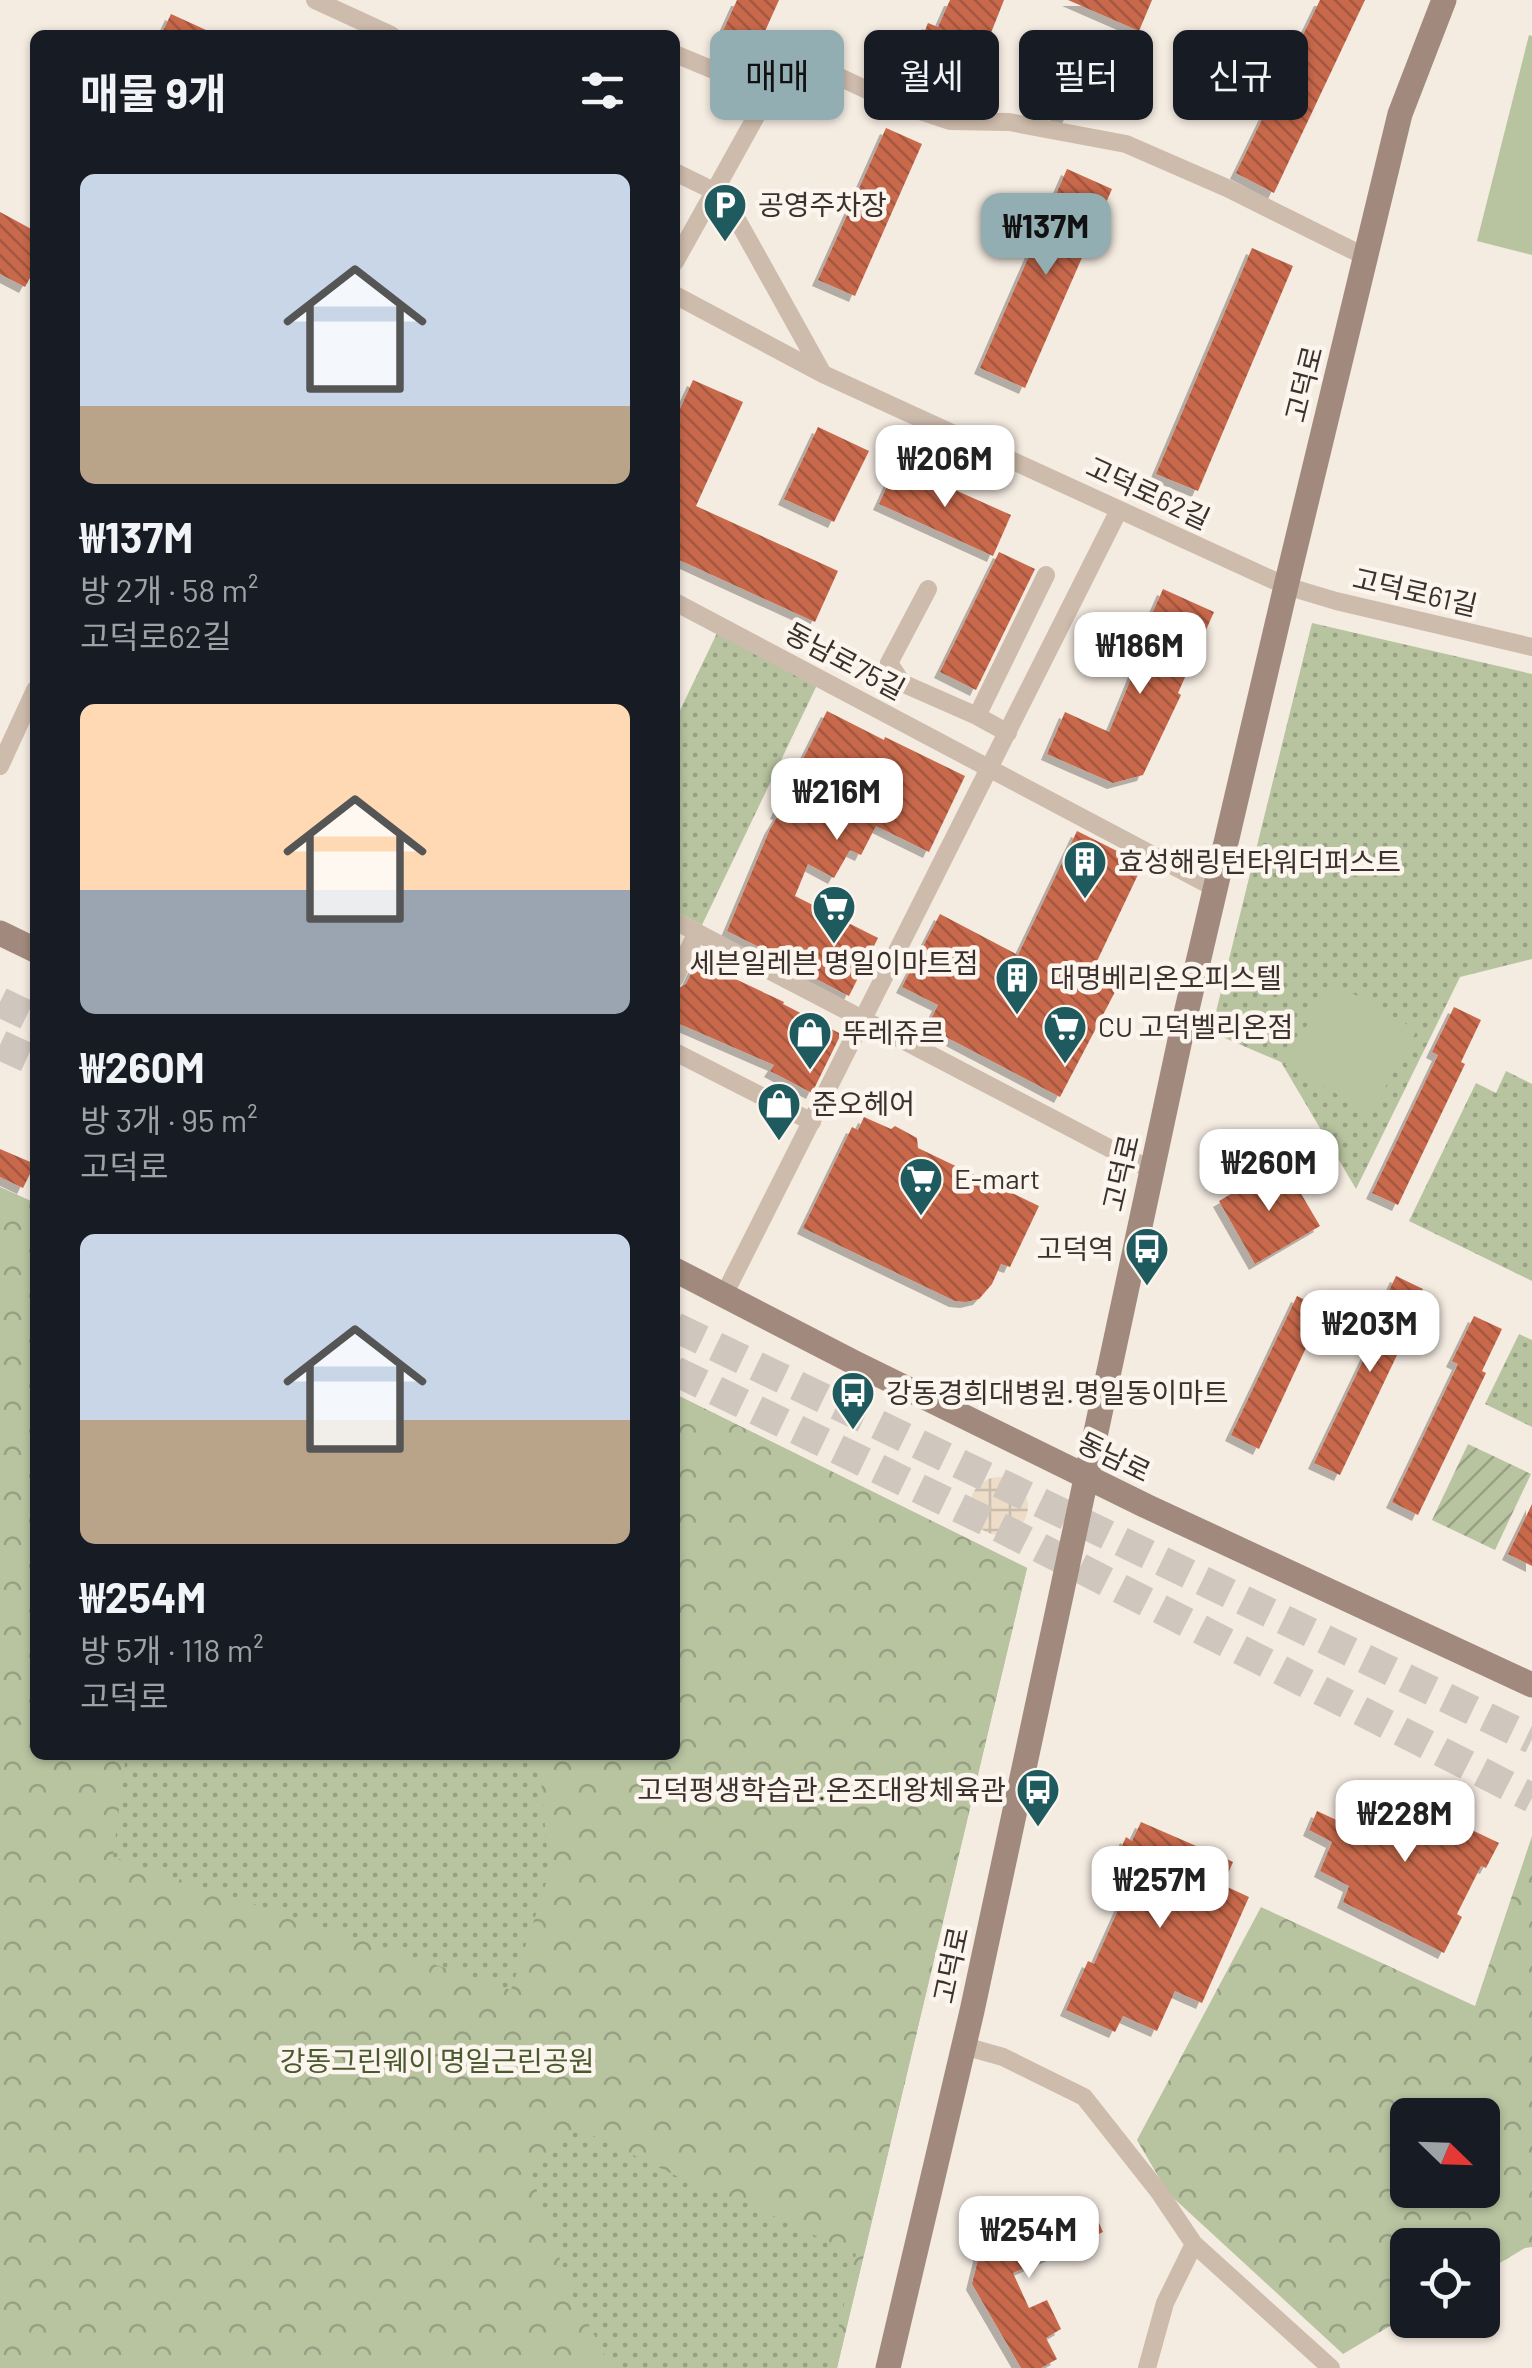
<!DOCTYPE html>
<html lang="ko">
<head>
<meta charset="utf-8">
<style>
  :root { --surface:#171b24; --page:#20242c; --text:#f1f3f6; --muted:#9ea1a6; --accent:#92aeb2 }
  body { margin:0; font-family:Barlow,"Noto Sans KR",sans-serif; background:var(--page); color:var(--text); height:100vh; display:flex; flex-direction:column; font-size:38px; white-space:nowrap }
  * { box-sizing:border-box; margin:0 }
  p { font-size:32px; color:var(--muted) }
  .icon { flex:none; width:55px; height:55px; fill:none; stroke:currentColor; stroke-width:2; stroke-linecap:round; stroke-linejoin:round }
  .map { position:relative; flex:1; overflow:hidden }
  .side { position:absolute; left:30px; top:30px; width:650px; height:1730px; display:flex; flex-direction:column; background:var(--surface); border-radius:15px; box-shadow:0 2px 8px #0004 }
  .side>* { flex:none }
  .guide { position:absolute; left:710px; top:30px; width:670px; height:90px; display:flex; gap:20px }
  .needle { width:65px; rotate:113deg }
  .controls { position:absolute; left:1390px; top:2098px; display:grid; gap:20px }
  .controls a { display:grid; place-items:center; width:110px; height:110px; border-radius:15px; background:var(--surface); box-shadow:0 2px 8px #0004; font-size:50px }
  .price { position:absolute; translate:-50% -85px; padding:0 22px; border-radius:20px; background:#fff; color:#222; font-size:32px; line-height:65px; filter:drop-shadow(0 2px 5px #0008) }
  .price::after { content:''; position:absolute; left:50%; top:60px; width:30px; height:22px; margin-left:-15px; background:inherit; clip-path:polygon(0 0,100% 0,50% 100%) }
  .price.current { background:var(--accent); color:#111 }
  ul { padding:0; list-style:none }
  li { display:grid; align-content:center; gap:20px; height:530px; padding:0 50px }
  li span { display:grid; place-items:center; height:310px; border-radius:15px; color:#555 }
  li>.icon { margin-inline-start:auto }
  span .icon { width:180px; height:180px; fill:#fffc; stroke-width:1 }
  li b { font-size:42px }
  h2 { display:flex; justify-content:space-between; align-items:center; height:120px; padding:0 50px; font-size:42px }
  .chip { padding:0 35px; border-radius:15px; background:var(--surface); box-shadow:0 2px 8px #0004; font-size:35px; line-height:90px }
  .chip.current { background:var(--accent); color:#111 }
  .map>svg:first-child { display:block }
</style>
</head>
<body>
<div class="map">
<svg width="1532" height="2368" viewBox="0 0 1532 2368">
  <defs>
    <pattern id="grass-dots" width="8" height="8" patternUnits="userSpaceOnUse" patternTransform="scale(2.5)"><rect width="8" height="8" fill="#b8c4a0"/><path d="M2 2h.1M6 6h.1" fill="none" stroke="#97a083" stroke-width="1.8" stroke-linecap="round"/></pattern>
    <pattern id="forest-crowns" width="20" height="18" patternUnits="userSpaceOnUse" patternTransform="scale(2.5)"><rect width="20" height="18" fill="#b8c4a0"/><path d="M2 6a3 3 0 1 1 6 0M12 15a3 3 0 1 1 6 0" fill="none" stroke="#97a083"/></pattern>
    <pattern id="garden-furrows" width="10" height="10" patternUnits="userSpaceOnUse" patternTransform="scale(2.5)"><rect width="10" height="10" fill="#b8c4a0"/><path d="M-1 1l2-2M0 10L10 0M9 11l2-2" fill="none" stroke="#97a083"/></pattern>
    <pattern id="plaza-grid" width="8" height="8" patternUnits="userSpaceOnUse" patternTransform="scale(2.5)"><rect width="8" height="8" fill="#ecdcc8"/><path d="M0 4h8M4 0v8" fill="none" stroke="#cbbdac"/></pattern>
    <pattern id="building-back-hatch" width="6" height="6" patternUnits="userSpaceOnUse" patternTransform="scale(2.5)"><rect width="6" height="6" fill="#c8694b"/><path d="M-1 5l2 2M0 0l6 6M5-1l2 2" fill="none" stroke="#a4573f"/></pattern>
    <filter id="shadow"><feDropShadow dx="-6" dy="6" stdDeviation="0" flood-color="#0004"/></filter>
  </defs>
  <rect width="100%" height="100%" fill="#f4ebe1"/>
  <path fill="url(#grass-dots)" d="M1312 623 1532 674V959L1460 977 1356 1189 1281 1062 1211 1032Z
    M717 633 817 685 702 925 675 911V721Z
    M1506 1071 1532 1084V1281L1409 1221 1476 1083 1496 1093Z
    M0 1187 35 1203V1755H675V1394L1027 1568 837 2368H0Z
    M1519 1334 1532 1340V1427L1485 1404Z"/>
  <path fill="url(#forest-crowns)" fill-rule="evenodd" d="M0 1187 35 1203V1755H126L113 1857 511 1990 549 1874 539 1755H675V1394L1027 1568 837 2368H829L856 2254 785 2222 751 2204 689 2182 577 2128 530 2170 571 2292 612 2368H0Z
    M1532 1836V2247L1525 2248 1483 2273 1482 2245H1408L1407 2316 1343 2354 1168 2193 1137 2140 1261 1907 1475 2006ZM1408 2115H1482V2190H1408Z"/>
  <path fill="url(#garden-furrows)" d="M1468 1444 1531 1474 1495 1550 1432 1520Z"/>
  <path fill="#b8c4a0" d="M1529 35 1532 36V255L1477 241Z
    M1331 981 1417 1030 1371 1113 1285 1065Z"/>
  <path fill="url(#plaza-grid)" d="M970 1506a29 29 0 1 1 58 0a29 29 0 1 1-58 0Z"/>
  <path fill="url(#building-back-hatch)" filter="url(#shadow)" d="M737 0H779L758 47 723 31Z
    M950 0H1004L989 38 977 33 946 106 900 91 928 23 938 27Z
    M1068 0H1152L1139 31Z
    M1320 0H1365L1274 193 1236 173Z
    M171 14 217 35H161Z
    M1078 67 1102 78 1090 103 1078 97 1067 120 1042 108 1059 70 1074 76Z
    M886 128 922 144 855 296 818 280Z
    M1067 169 1112 189 1025 388 980 368Z
    M0 212 35 231V269L25 287 0 274Z
    M1252 248 1293 266 1198 491 1156 474Z
    M693 380 743 402 696 506 838 571 815 622 675 558V420Z
    M818 427 869 451 834 522 784 499Z
    M897 464 1011 515 993 556 879 504Z
    M999 552 1035 569 976 690 940 672Z
    M1163 589 1214 612 1178 693 1181 695 1143 775 1113 783 1047 754 1065 712 1109 732 1135 669 1129 666Z
    M827 711 884 740 885 737 965 776 929 852 876 826 861 855 850 850 834 878 808 864 795 896 878 938 849 996 778 959 779 957 727 931 770 829 779 814 776 813Z
    M1077 831 1143 864 1090 976 1116 990 1060 1097 927 1027 938 1005 902 987 940 914 1018 955Z
    M697 961 784 1002 783 1004 841 1034 812 1093 770 1071 774 1065 675 1022V990L686 984Z
    M1454 1007 1481 1020 1461 1062 1465 1064 1398 1205 1372 1193 1438 1055 1432 1052Z
    M864 1117 891 1129 895 1126 917 1138 918 1148 1039 1206 1010 1267 1001 1264 992 1284 979 1299 966 1302 955 1301 803 1228 852 1127 858 1130Z
    M0 1149 35 1164 23 1188 0 1177Z
    M1283 1163 1320 1226 1255 1264 1219 1201Z
    M1396 1276 1423 1289 1403 1332 1407 1334 1340 1475 1314 1463 1380 1325 1374 1322Z
    M1297 1296 1324 1309 1259 1449 1231 1435Z
    M1474 1316 1502 1329 1482 1371 1486 1373 1418 1515 1392 1502 1458 1364 1452 1361Z
    M1532 1504V1566L1508 1554Z
    M1357 1793 1388 1810 1397 1794 1499 1843 1486 1868 1481 1866 1457 1914 1462 1917 1444 1953 1343 1902 1349 1886 1320 1871 1332 1842 1309 1830 1317 1811 1343 1823Z
    M1141 1822 1233 1862 1223 1885 1249 1897 1202 2003 1175 1991 1157 2031 1123 2016 1115 2032 1066 2010 1088 1961 1094 1964 1126 1892 1105 1883 1126 1837 1132 1841Z
    M1088 2199 1103 2232 1013 2273 1029 2308 1047 2300 1061 2329 1046 2338 1057 2359 1041 2368H1021L972 2284 981 2248Z"/>
  <g fill="none" stroke-linecap="round" stroke-linejoin="round">
    <path stroke="#cfc6bd" stroke-width="30" stroke-dasharray="30 15" stroke-linecap="butt" d="M0 1002 35 1019
      M0 1045 35 1061
      M675 1327 1532 1739
      M675 1371 1001 1528 1532 1798"/>
    <path stroke="#cdbbac" stroke-width="18" d="M315 0 391 35
      M675 54 769 93
      M675 172 724 196 823 374
      M675 262 769 93 794 56 893 102 950 121 1009 122 1126 144 1227 188 1366 257
      M675 295 823 374 1286 586 1336 601 1532 647
      M928 589 889 663 902 683 977 716
      M675 602 1215 888
      M1008 733 977 716 1046 575
      M0 766 35 690
      M675 921 1153 1171
      M675 978 697 932
      M675 1052 812 1122
      M724 1295 1119 510
      M964 2046 1003 2057 1084 2097 1159 2192 1194 2244 1331 2368
      M1147 2368 1165 2303 1194 2244"/>
    <path stroke="#a18a7d" stroke-width="25" d="M0 933 35 950
      M675 1270 855 1363 1146 1506 1532 1685
      M888 2368 972 2011 1181 1035 1286 586 1400 114 1444 0"/>
  </g>
  <defs>
    <symbol id="parking-pin" viewBox="-11 -11 22 30"><path d="M0 17L-7.5 6A9.5 9.5 0 1 1 7.5 6Z" fill="#1f5a5e" stroke="#fbf5ee"/><path d="M-3.5-5.5H1a3.5 3.5 0 0 1 0 7H-1V5.5H-3.5ZM-1-3.4V-.6H.8a1.4 1.4 0 0 0 0-2.8Z" fill="#fff"/></symbol>
    <symbol id="building-pin" viewBox="-11 -11 22 30"><path d="M0 17L-7.5 6A9.5 9.5 0 1 1 7.5 6Z" fill="#1f5a5e" stroke="#fbf5ee"/><path d="M-4-6H4V6H1V3H-1V6H-4ZM-2.5-4.3h1.7v1.8h-1.7ZM.8-4.3h1.7v1.8H.8ZM-2.5-1h1.7V.8h-1.7ZM.8-1h1.7V.8H.8Z" fill="#fff"/></symbol>
    <symbol id="supermarket-pin" viewBox="-11 -11 22 30"><path d="M0 17L-7.5 6A9.5 9.5 0 1 1 7.5 6Z" fill="#1f5a5e" stroke="#fbf5ee"/><path d="M-6-5.5h2.5l.6 2H6L4.5 2H-2.5L-4.4-4H-6ZM-1.5 3.2a1.3 1.3 0 1 0 .1 0ZM3 3.2a1.3 1.3 0 1 0 .1 0Z" fill="#fff"/></symbol>
    <symbol id="shop-pin" viewBox="-11 -11 22 30"><path d="M0 17L-7.5 6A9.5 9.5 0 1 1 7.5 6Z" fill="#1f5a5e" stroke="#fbf5ee"/><path d="M-5-2.5h2.3a2.7 3.5 0 0 1 5.4 0H5L5.5 6h-11ZM-1.5-2.5h3a1.5 2.3 0 0 0-3 0Z" fill="#fff"/></symbol>
    <symbol id="bus-pin" viewBox="-11 -11 22 30"><path d="M0 17L-7.5 6A9.5 9.5 0 1 1 7.5 6Z" fill="#1f5a5e" stroke="#fbf5ee"/><path d="M-5-6H5V4H4V6H2V4H-2V6H-4V4H-5ZM-3.5-4V0h7V-4ZM-3.5 1.2v1.5H-2V1.2ZM2 1.2v1.5H3.5V1.2Z" fill="#fff"/></symbol>
  </defs>
  <g fill-rule="evenodd">
    <use href="#parking-pin" x="700" y="180" width="50" height="68"/>
    <use href="#building-pin" x="1060" y="837" width="50" height="68"/>
    <use href="#supermarket-pin" x="809" y="882" width="50" height="68"/>
    <use href="#building-pin" x="992" y="953" width="50" height="68"/>
    <use href="#supermarket-pin" x="1040" y="1002" width="50" height="68"/>
    <use href="#shop-pin" x="785" y="1008" width="50" height="68"/>
    <use href="#shop-pin" x="754" y="1079" width="50" height="68"/>
    <use href="#supermarket-pin" x="896" y="1154" width="50" height="68"/>
    <use href="#bus-pin" x="1122" y="1224" width="50" height="68"/>
    <use href="#bus-pin" x="828" y="1368" width="50" height="68"/>
    <use href="#bus-pin" x="1013" y="1765" width="50" height="68"/>
  </g>
  <g text-anchor="middle" stroke-width="9" stroke-linejoin="round" paint-order="stroke">
    <g font-size="28" fill="#3b302b" stroke="#fbf5ee" text-anchor="start">
      <text x="758" y="215">공영주차장</text>
      <text x="1118" y="872">효성해링턴타워더퍼스트</text>
      <text x="834" y="973" text-anchor="middle">세븐일레븐 명일이마트점</text>
      <text x="1050" y="988">대명베리온오피스텔</text>
      <text x="1098" y="1037">CU 고덕벨리온점</text>
      <text x="842" y="1043">뚜레쥬르</text>
      <text x="812" y="1114">준오헤어</text>
      <text x="954" y="1189">E-mart</text>
      <text x="1114" y="1259" text-anchor="end">고덕역</text>
      <text x="886" y="1403">강동경희대병원.명일동이마트</text>
      <text x="1006" y="1800" text-anchor="end">고덕평생학습관.온조대왕체육관</text>
    </g>
    <g font-size="28" fill="#3b302b" stroke="#fbf5ee">
      <text transform="translate(1304 384) rotate(-76)" y="10">고덕로</text>
      <text transform="translate(1148 493) rotate(25)" y="10">고덕로62길</text>
      <text transform="translate(1415 592) rotate(13)" y="10">고덕로61길</text>
      <text transform="translate(845 661) rotate(28)" y="10">동남로75길</text>
      <text transform="translate(1121 1173) rotate(-77)" y="10">고덕로</text>
      <text transform="translate(1114 1457) rotate(26)" y="10">동남로</text>
      <text transform="translate(951 1965) rotate(-78)" y="10">고덕로</text>
    </g>
    <g font-size="28" fill="#4a5a2e" stroke="#fbf5ee">
      <text x="437" y="2071">강동그린웨이 명일근린공원</text>
    </g>
  </g>
</svg>
<div class="controls">
<a><svg class="needle" viewBox="-14 -14 28 28"><path d="M0-13l5 13h-10z" fill="#e53935"/><path d="M0 13l5-13h-10z" fill="#9ea1a6"/></svg></a>
<a><svg class="icon" aria-label="locate" viewBox="0 0 24 24"><circle cx="12" cy="12" r="6"/><path d="M12 2v4M12 18v4M2 12h4M18 12h4"/></svg></a>
</div>
<b class="price current" style="left:1046px;top:278px">₩137M</b>
<b class="price" style="left:945px;top:510px">₩206M</b>
<b class="price" style="left:1140px;top:697px">₩186M</b>
<b class="price" style="left:837px;top:843px">₩216M</b>
<b class="price" style="left:1269px;top:1214px">₩260M</b>
<b class="price" style="left:1370px;top:1375px">₩203M</b>
<b class="price" style="left:1405px;top:1865px">₩228M</b>
<b class="price" style="left:1160px;top:1931px">₩257M</b>
<b class="price" style="left:1029px;top:2281px">₩254M</b>
<div class="guide">
<a class="chip current">매매</a>
<a class="chip">월세</a>
<a class="chip">필터</a>
<a class="chip">신규</a>
</div>
<section class="side">
<h2>매물 9개<svg class="icon" aria-label="filters" viewBox="0 0 24 24"><path d="M4 7h16M4 17h16"/><circle cx="9" cy="7" r="2"/><circle cx="15" cy="17" r="2"/></svg></h2>
<ul>
<li><span style="background:linear-gradient(#c9d6e8 75%,#b9a48a 0)"><svg class="icon" aria-label="home" viewBox="0 0 24 24"><path d="M3 11l9-7 9 7M6 9v11h12V9"/></svg></span><div><b>₩137M</b><p>방 2개 · 58 m²</p><p>고덕로62길</p></div></li>
<li><span style="background:linear-gradient(#ffd9b3 60%,#9aa5b1 0)"><svg class="icon" aria-label="home" viewBox="0 0 24 24"><path d="M3 11l9-7 9 7M6 9v11h12V9"/></svg></span><div><b>₩260M</b><p>방 3개 · 95 m²</p><p>고덕로</p></div></li>
<li><span style="background:linear-gradient(#c9d6e8 60%,#b9a48a 0)"><svg class="icon" aria-label="home" viewBox="0 0 24 24"><path d="M3 11l9-7 9 7M6 9v11h12V9"/></svg></span><div><b>₩254M</b><p>방 5개 · 118 m²</p><p>고덕로</p></div></li>
</ul>
</section>
</div>
</body>
</html>
